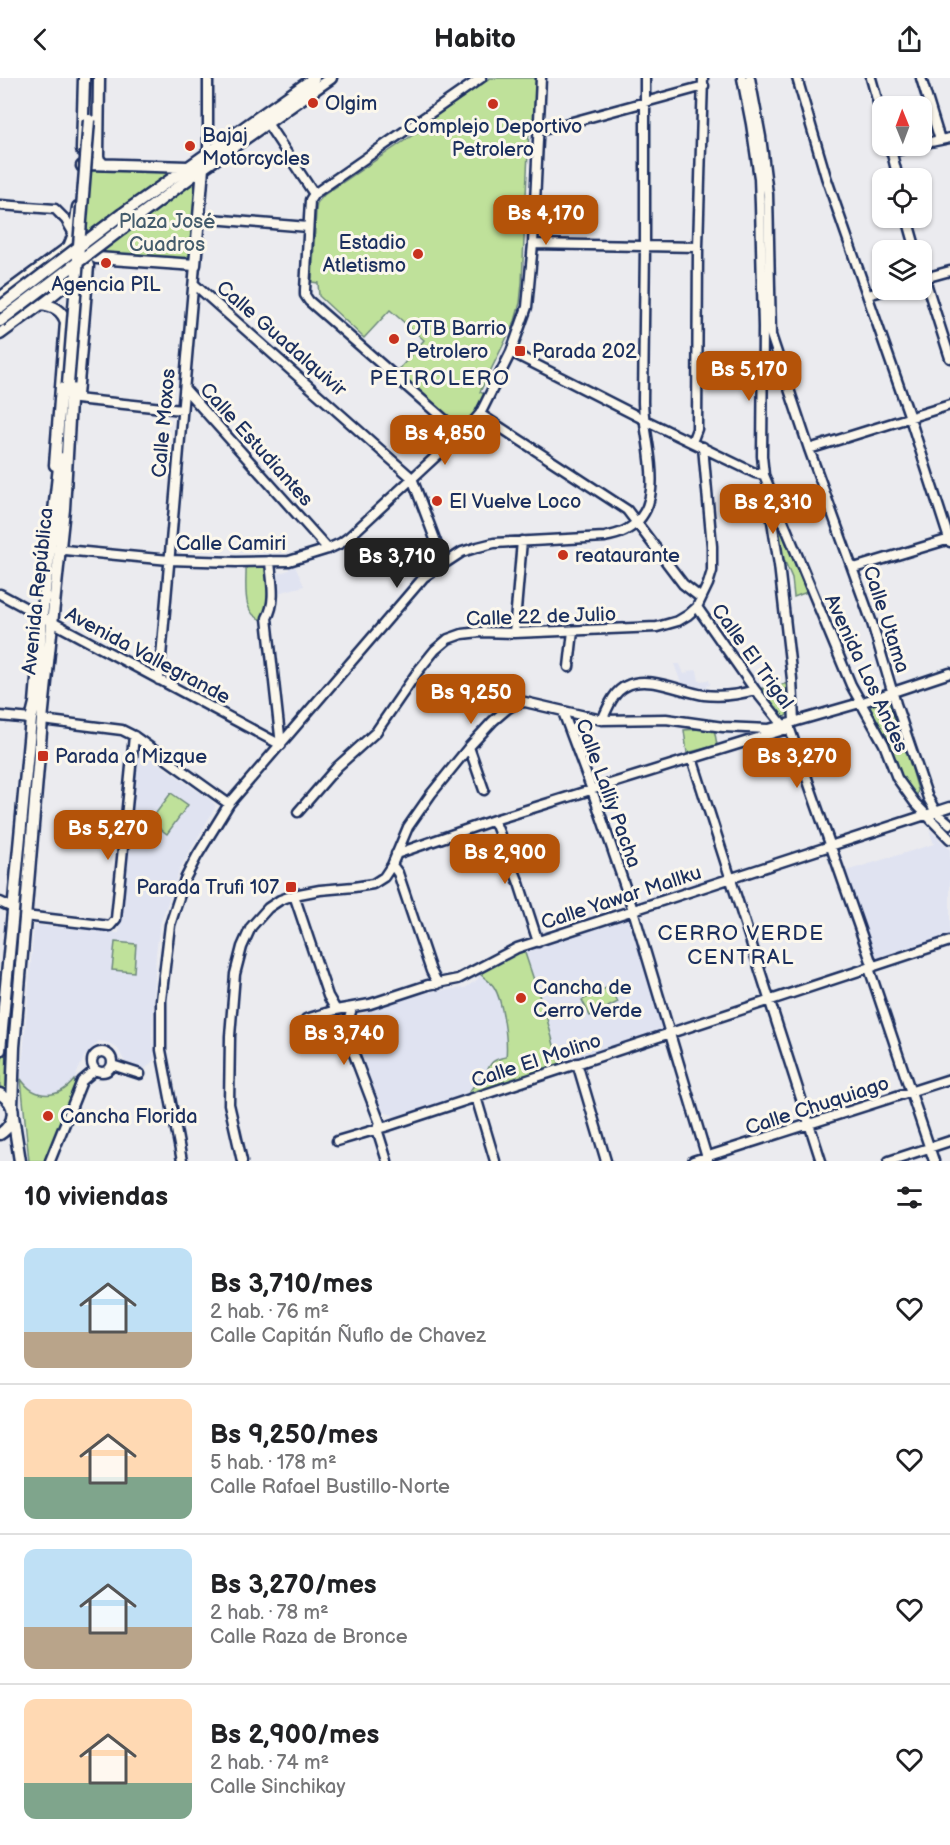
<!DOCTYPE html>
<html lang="es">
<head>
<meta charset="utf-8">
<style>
  :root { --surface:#fff; --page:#f2f2f2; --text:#202124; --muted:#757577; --line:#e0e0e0; --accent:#b45309 }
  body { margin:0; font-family:"Balsamiq Sans",sans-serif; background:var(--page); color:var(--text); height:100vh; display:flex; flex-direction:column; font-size:22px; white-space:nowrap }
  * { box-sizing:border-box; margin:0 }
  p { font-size:20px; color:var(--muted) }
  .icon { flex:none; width:33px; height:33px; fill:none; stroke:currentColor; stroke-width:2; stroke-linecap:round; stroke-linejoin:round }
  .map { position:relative; height:1083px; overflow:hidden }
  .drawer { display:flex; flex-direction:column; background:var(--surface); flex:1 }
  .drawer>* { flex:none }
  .needle { width:39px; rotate:359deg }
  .controls { position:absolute; left:872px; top:18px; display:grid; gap:12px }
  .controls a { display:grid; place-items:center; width:60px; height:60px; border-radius:12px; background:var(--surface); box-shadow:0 2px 4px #0004; font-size:30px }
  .price { position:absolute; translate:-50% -51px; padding:0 14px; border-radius:12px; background:var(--accent); color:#fff; font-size:20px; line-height:39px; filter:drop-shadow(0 2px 3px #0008) }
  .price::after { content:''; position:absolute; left:50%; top:36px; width:18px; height:14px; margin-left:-9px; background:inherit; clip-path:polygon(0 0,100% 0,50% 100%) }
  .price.current { background:#222; color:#fff }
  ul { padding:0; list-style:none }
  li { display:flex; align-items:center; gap:18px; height:150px; padding:0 24px }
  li+li { border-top:2px solid var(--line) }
  li span { display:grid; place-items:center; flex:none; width:168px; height:120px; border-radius:12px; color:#555 }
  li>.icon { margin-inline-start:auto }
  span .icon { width:72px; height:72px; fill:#fffc; stroke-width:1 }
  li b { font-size:26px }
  h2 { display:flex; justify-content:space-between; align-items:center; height:72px; padding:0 24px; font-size:26px }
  header { display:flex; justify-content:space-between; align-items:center; height:78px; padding:0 24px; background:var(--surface); font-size:27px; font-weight:600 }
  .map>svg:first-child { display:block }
</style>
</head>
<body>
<header><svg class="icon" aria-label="back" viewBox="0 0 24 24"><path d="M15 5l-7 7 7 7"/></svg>Habito<svg class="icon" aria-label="share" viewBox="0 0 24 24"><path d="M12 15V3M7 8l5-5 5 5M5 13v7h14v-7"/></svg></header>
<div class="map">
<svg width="950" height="1083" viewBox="0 0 950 1083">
  <rect width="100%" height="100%" fill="#ebebef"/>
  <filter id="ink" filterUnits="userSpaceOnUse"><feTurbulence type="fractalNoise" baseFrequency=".0167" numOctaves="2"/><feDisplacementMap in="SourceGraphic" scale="12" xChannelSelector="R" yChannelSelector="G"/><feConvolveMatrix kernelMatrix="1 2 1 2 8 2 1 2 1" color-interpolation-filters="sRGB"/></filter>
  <g filter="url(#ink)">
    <path fill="#e0e3f1" d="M295 488 304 508 278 515 274 503 279 501 277 496 289 492V489Z
      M674 586H680L684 596 688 595 687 593 697 592 699 603 709 602 710 607 707 608V611H701L700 606V610L681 605Z
      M142 674 212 723 215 727V730L180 791 160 846 156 875 153 938 152 958 155 981 144 992 125 984 118 971 109 965 99 963 84 979 74 1002 69 1008 64 1012 53 1017 39 1016 27 1009 21 1001 34 847 119 855 137 677Z
      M929 751 950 772V857L878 881 875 878 846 793 934 766Z
      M628 839 634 841 667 950 664 953 563 984 558 982 547 941 524 874Z
      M480 896 493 907 499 919 508 966 506 979 497 981 490 986 484 1001 478 1002 467 1017 393 1042V1037L383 1034 353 956 354 946 358 940 371 931 433 913 465 910 477 902Z"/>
    <path fill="#bfe19a" stroke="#6d887c" stroke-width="1.5" d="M490 0H536L534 52H529L522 205 520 225 515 243 480 314 486 317C479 329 472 349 455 346L396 295 424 262 390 232 364 260 319 218 318 205 312 204 316 133 317 125 324 117 419 53 430 54 431 46 429 43Z
      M83 89H95L110 92 173 93 117 132 130 150 198 98 190 177 183 181 88 175 78 161Z
      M778 446 807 514 794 519 792 500 780 472Z
      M264 486 267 489 270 522 264 542C240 538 247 505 246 487Z
      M790 605C790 617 794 634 783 640L758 611Z
      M886 622 893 625 918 712 917 717H914C899 701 895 681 886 661 881 651 875 642 869 632L871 628Z
      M34 648H37L7 968 6 1013 0 1009V989L5 969Z
      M714 650 717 667 687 675 684 652Z
      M171 715 188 727 167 756 150 743Z
      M115 864 136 866 134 894 112 892Z
      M524 872 547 941 558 982 563 984 564 986 468 1020 467 1017 478 1002 484 1001C490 987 489 982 506 979 508 963 503 923 494 909 491 904 484 900 480 896L506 879Z
      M610 908 618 924 590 938 582 922Z
      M21 1001C35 1022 59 1021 74 1002L76 1007 46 1083H29Z"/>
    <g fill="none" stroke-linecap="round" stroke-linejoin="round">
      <defs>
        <path id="minor" d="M208 0V74
          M742 0 751 46 759 100 760 127 763 249 762 378 764 397 851 607 884 666 897 700 915 725 950 761
          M750 0 761 59 768 116 771 257 809 371 872 545 896 626 928 720 936 734 950 746
          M797 0 826 99 908 334 950 464
          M871 0 882 39
          M921 0 940 62
          M267 45 314 116
          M539 53 704 8
          M921 66 950 60
          M890 68 898 100
          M891 74 917 68
          M0 127 55 131 66 142 74 156
          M199 140 308 149
          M907 140 916 172
          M533 166 698 169
          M921 189 950 280
          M921 201 950 193
          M194 206 412 400 444 485
          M868 217 886 212
          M511 274 643 341 755 395 764 397
          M185 311 328 471
          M76 321 182 332
          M480 336 627 432 683 506 701 520
          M461 356 309 223 305 217V212L310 122 314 116 481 0
          M692 364 697 351 698 169 703 0
          M809 371 950 327
          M768 418 779 487 792 601 794 644
          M54 471 169 482 236 484 289 483 328 471 341 465 349 459 472 345 480 336 511 274 527 229 533 166 541 0
          M270 483C271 501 277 522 267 540L281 667
          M854 490 950 461
          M0 516 281 667
          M697 529 755 612 783 647
          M514 555 522 463
          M569 589 573 553
          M159 602 195 187
          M563 634 592 712 633 832 708 1083
          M0 638 31 641
          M42 642 122 652 134 658 229 726
          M602 642C608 630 613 614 626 608 647 596 682 614 704 617 721 619 738 617 755 612
          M788 646 873 889
          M469 669 484 712
          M692 680 821 1083
          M298 734 337 689 376 654 418 593 435 572 448 561 462 556 480 554 514 555 657 549 678 543 688 537 697 529 708 506 712 493V468L703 369
          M494 742 519 805 538 864
          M396 776 494 742 790 650
          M392 787 398 795 431 893 438 906
          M294 817 328 918 336 932
          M0 824 13 830
          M25 838 110 848 116 841 134 658
          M869 890 934 1083
          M352 930 347 948V958L380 1045 377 1051 387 1083
          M306 941 336 932 370 926 428 907 458 901 517 870 950 729
          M92 984a10 10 0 1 1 20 0a10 10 0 1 1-20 0Z
          M577 985 606 1083
          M112 987 140 996
          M476 1019 495 1083
          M337 1063 388 1048 950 863
          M50 1083 82 1003 95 992
          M182 1083 161 972V922L170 847 185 801 197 778 229 726 424 499 462 474 478 469 494 465 605 459C613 457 621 456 628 451 670 426 643 362 643 323L645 169V0
          M242 1083 229 1026 230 958 235 896 242 869 251 849 268 830 280 822 294 817 320 812 354 809 373 806 384 799 392 787 408 749 431 716 469 669 493 643 507 631 517 625 525 624 602 642 666 641 723 649 769 651 860 625 950 595
          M693 1083 950 1001
          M889 1083 950 1063"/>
        <path id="major" d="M99 0 98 78 99 82 103 86
          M82 72 84 0
          M82 88 88 86 188 89
          M122 136 314 0
          M123 150 203 90 331 0
          M82 172 97 180 195 187 203 90
          M0 220 69 169 74 156 78 129
          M41 226C54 228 62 232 66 244L55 387
          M0 256 41 226 81 194
          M77 317 88 188 85 180 79 175
          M0 972 31 641 35 625 42 539 60 380
          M0 1016C18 1026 16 1045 0 1056
          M12 1029 14 969 42 642 64 431 71 306
          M13 1038 20 1083"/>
      </defs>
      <use href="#minor" stroke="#1b2f5e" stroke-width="13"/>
      <use href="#major" stroke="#1b2f5e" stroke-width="15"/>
      <use href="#minor" stroke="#fbf7ec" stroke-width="8"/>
      <use href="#major" stroke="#fbf7ec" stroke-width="10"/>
      <defs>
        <path id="major-bridge" d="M0 229 122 136
          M0 243 123 150
          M68 306 89 42"/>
      </defs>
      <use href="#major-bridge" stroke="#1b2f5e" stroke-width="15" stroke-linecap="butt"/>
      <use href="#major-bridge" stroke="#fbf7ec" stroke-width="10"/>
    </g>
  </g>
  <g fill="#c8321e" stroke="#fbf7ec" stroke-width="2">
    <circle cx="313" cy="25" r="6"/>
    <circle cx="493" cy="26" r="6"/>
    <circle cx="190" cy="68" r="6"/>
    <circle cx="418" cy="176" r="6"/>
    <circle cx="106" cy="185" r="6"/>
    <circle cx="394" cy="261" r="6"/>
    <rect x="514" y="267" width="12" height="12" rx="3"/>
    <circle cx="437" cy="423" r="6"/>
    <circle cx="563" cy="477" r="6"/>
    <rect x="37" y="672" width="12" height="12" rx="3"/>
    <rect x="285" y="803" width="12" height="12" rx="3"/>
    <circle cx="521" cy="920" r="6"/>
    <circle cx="48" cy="1038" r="6"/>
  </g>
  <g text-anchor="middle" stroke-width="6" stroke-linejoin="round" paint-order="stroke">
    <g font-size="20" fill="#1b2f5e" stroke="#fbf7ec" text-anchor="start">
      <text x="325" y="32">Olgim</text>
      <text x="493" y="55" text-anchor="middle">Complejo Deportivo<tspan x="493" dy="23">Petrolero</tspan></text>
      <text x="202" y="64">Bajaj<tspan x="202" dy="23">Motorcycles</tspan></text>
      <text x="406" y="171" text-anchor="end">Estadio<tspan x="406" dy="23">Atletismo</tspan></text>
      <text x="106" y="213" text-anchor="middle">Agencia PIL</text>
      <text x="406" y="257">OTB Barrio<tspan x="406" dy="23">Petrolero</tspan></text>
      <text x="532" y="280">Parada 202</text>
      <text x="449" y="430">El Vuelve Loco</text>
      <text x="575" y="484">reataurante</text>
      <text x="55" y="685">Parada a Mizque</text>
      <text x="279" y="816" text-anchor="end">Parada Trufi 107</text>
      <text x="533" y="916">Cancha de<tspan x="533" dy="23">Cerro Verde</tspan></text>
      <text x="60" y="1045">Cancha Florida</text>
    </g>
    <g font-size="20" fill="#445c6d" stroke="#fbf7ec">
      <text x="167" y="150">Plaza José<tspan x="167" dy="23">Cuadros</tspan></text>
    </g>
    <g font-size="20" fill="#1b2f5e" stroke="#fbf7ec">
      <text transform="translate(282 260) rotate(41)" y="7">Calle Guadalquivir</text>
      <text transform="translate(163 345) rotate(-85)" y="7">Calle Moxos</text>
      <text transform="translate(257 366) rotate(48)" y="7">Calle Estudiantes</text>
      <text x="231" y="472">Calle Camiri</text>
      <text transform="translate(37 513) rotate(-84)" y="7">Avenida República</text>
      <text transform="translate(541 538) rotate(-2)" y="7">Calle 22 de Julio</text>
      <text transform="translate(887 541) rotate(72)" y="7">Calle Utama</text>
      <text transform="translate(148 577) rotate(28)" y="7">Avenida Vallegrande</text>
      <text transform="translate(753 578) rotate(54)" y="7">Calle El Trigal</text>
      <text transform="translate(867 595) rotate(65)" y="7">Avenida Los Andes</text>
      <text transform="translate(609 715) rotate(70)" y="7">Calle Lalliy Pacha</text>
      <text transform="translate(621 819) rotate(-18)" y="7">Calle Yawar Mallku</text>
      <text transform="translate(536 982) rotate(-18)" y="7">Calle El Molino</text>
      <text transform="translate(817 1027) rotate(-18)" y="7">Calle Chuquiago</text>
    </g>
    <g font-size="21" letter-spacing="1.5" fill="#1b2f5e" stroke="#fbf7ec">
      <text x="440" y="307">PETROLERO</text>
      <text x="741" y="862">CERRO VERDE<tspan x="741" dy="24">CENTRAL</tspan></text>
    </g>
  </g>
</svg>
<div class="controls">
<a><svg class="needle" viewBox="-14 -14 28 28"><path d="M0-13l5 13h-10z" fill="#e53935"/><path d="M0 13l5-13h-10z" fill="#757577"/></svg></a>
<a><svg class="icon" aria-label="locate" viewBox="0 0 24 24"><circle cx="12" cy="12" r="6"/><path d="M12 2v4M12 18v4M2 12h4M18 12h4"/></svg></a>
<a><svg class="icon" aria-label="layers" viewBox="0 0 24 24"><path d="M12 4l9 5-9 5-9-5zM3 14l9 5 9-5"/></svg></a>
</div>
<b class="price" style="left:546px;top:168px">Bs 4,170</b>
<b class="price" style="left:749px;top:324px">Bs 5,170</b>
<b class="price" style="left:445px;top:388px">Bs 4,850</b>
<b class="price" style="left:773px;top:457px">Bs 2,310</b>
<b class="price current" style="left:397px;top:511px">Bs 3,710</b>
<b class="price" style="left:471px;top:647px">Bs 9,250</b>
<b class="price" style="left:797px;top:711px">Bs 3,270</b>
<b class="price" style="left:108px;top:783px">Bs 5,270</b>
<b class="price" style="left:505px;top:807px">Bs 2,900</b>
<b class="price" style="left:344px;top:988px">Bs 3,740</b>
</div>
<section class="drawer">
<h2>10 viviendas<svg class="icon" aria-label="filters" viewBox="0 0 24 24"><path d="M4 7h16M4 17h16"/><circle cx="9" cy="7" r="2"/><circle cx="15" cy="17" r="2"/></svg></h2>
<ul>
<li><span style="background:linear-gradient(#bfe0f5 70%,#b9a48a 0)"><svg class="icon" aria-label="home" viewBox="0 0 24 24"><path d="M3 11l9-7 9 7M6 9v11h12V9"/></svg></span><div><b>Bs 3,710/mes</b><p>2 hab. · 76 m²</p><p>Calle Capitán Ñuflo de Chavez</p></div><svg class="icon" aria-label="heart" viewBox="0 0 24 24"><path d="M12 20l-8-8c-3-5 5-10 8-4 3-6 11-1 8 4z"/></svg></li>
<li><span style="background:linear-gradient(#ffd9b3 65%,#7fa58c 0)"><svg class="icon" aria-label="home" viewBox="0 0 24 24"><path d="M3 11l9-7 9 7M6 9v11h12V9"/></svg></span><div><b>Bs 9,250/mes</b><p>5 hab. · 178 m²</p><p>Calle Rafael Bustillo-Norte</p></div><svg class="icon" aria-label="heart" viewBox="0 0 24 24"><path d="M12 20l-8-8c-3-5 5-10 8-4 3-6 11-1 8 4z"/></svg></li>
<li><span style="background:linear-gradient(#bfe0f5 65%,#b9a48a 0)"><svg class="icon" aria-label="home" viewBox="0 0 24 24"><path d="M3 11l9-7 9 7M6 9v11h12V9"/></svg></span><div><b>Bs 3,270/mes</b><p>2 hab. · 78 m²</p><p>Calle Raza de Bronce</p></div><svg class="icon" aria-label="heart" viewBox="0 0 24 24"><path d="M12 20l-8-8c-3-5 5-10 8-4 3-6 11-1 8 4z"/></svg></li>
<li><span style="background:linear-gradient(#ffd9b3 70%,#7fa58c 0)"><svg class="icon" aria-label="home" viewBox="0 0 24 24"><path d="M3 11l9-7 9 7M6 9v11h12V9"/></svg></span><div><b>Bs 2,900/mes</b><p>2 hab. · 74 m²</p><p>Calle Sinchikay</p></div><svg class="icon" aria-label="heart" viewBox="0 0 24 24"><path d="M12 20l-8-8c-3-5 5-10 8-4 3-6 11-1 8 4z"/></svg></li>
</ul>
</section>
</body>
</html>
